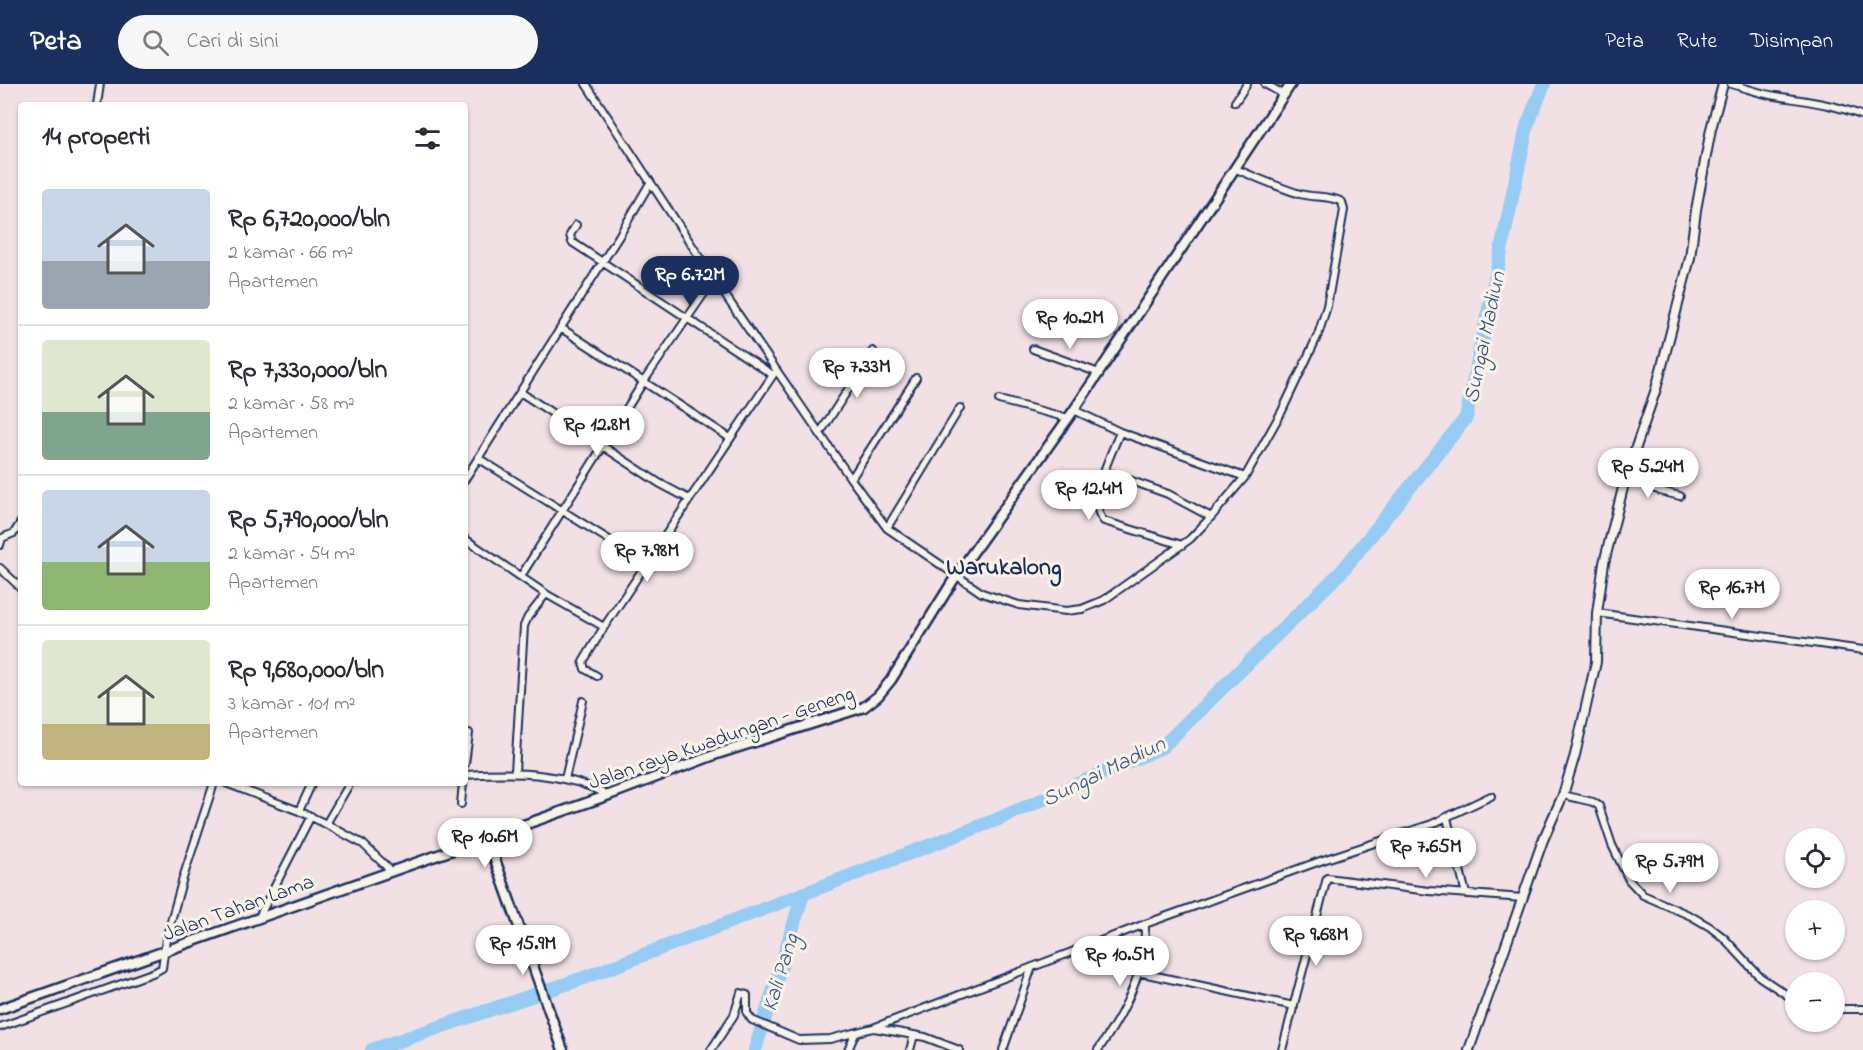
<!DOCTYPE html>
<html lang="id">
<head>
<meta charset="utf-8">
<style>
  :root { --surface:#fff; --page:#f7f7f7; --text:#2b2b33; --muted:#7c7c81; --line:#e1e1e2; --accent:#1b2f5e }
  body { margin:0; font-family:"Indie Flower",sans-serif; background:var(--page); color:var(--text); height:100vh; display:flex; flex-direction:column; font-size:22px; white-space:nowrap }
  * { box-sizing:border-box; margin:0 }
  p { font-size:20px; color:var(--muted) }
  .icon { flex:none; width:33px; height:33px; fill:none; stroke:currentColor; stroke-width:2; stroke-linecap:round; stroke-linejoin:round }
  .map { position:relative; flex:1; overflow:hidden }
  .panel { position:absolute; left:18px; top:18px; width:450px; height:684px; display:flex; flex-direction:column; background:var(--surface); border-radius:6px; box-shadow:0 2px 4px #0004 }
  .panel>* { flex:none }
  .controls { position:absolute; left:1785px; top:744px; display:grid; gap:12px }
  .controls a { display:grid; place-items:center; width:60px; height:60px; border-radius:50%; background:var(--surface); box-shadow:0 2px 4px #0004; font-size:30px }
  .price { position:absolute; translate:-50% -51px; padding:0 14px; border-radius:21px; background:#fff; color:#222; font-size:20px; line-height:39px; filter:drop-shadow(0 2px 3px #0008) }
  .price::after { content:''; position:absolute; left:50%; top:36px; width:18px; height:14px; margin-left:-9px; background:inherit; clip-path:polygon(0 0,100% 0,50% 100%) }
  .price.selected { background:var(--accent); color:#fff }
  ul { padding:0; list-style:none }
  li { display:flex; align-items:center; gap:18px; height:150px; padding:0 24px }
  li+li { border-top:2px solid var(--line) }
  li span { display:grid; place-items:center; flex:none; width:168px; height:120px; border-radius:6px; color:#555 }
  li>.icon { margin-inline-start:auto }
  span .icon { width:72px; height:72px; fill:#fffc; stroke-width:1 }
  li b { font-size:26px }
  h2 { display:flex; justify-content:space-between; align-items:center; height:72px; padding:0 24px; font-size:26px }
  header { display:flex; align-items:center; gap:36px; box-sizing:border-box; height:84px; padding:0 30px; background:var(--accent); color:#fff }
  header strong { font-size:28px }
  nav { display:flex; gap:33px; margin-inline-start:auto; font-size:21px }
  .search { width:420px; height:54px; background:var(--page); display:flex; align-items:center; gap:15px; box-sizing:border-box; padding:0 21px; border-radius:33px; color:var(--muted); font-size:22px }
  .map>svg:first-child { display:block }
</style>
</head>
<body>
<header>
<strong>Peta</strong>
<div class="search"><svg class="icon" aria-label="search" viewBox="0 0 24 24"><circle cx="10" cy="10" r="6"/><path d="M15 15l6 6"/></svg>Cari di sini</div>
<nav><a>Peta</a><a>Rute</a><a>Disimpan</a></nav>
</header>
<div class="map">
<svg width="1863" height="966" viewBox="0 0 1863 966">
  <rect width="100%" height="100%" fill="#f2e1e4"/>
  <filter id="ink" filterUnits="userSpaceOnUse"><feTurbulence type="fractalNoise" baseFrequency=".0167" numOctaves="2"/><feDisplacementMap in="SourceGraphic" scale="12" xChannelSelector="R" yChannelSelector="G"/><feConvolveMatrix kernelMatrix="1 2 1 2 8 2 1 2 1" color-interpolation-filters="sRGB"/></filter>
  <g filter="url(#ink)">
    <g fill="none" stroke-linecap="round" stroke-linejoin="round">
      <path stroke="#96ccf4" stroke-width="14" d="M372 966 578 896 996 736 1162 663 1342 487 1466 334 1527 42 1544 0
        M755 966 803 810"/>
      <defs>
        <path id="minor" d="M586 0 714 195 851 395 887 444 982 509 1019 521 1066 527 1082 525 1104 516 1190 455 1211 433 1245 393 1282 327 1318 251 1327 222 1344 126 1342 118C1330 111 1314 114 1300 110 1278 103 1257 94 1236 85
          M1265 0 1285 11
          M1731 0C1746 4 1761 10 1776 12 1805 17 1835 20 1863 32
          M1235 18 1247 0
          M97 21 100 0
          M576 141 570 151 572 158 773 291 775 289
          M561 244 730 354
          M1033 265 1099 289
          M520 308 659 399 689 415
          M999 316 1068 334
          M1074 326 1120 348 1245 393
          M1120 348C1112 369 1085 419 1104 437L1182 461
          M820 349 873 267
          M478 374 646 479
          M1104 387 1168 410 1211 433
          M1626 392 1660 407 1680 412
          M465 395 619 152 650 99
          M851 395 916 294
          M887 444 960 324
          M465 455 546 510 604 543 773 291
          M0 461 2 454 14 449 21 438
          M0 484 21 504
          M521 492 644 297 714 195
          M1597 529 1863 566
          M597 592 585 585 583 578 604 543
          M465 680 469 649
          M515 688 524 542 528 533 546 510
          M465 691C517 688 561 687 609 711
          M565 695 583 617
          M226 699 299 727 326 740 363 760 391 787
          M1563 711 1593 718 1599 722 1612 761 1629 796 1643 811 1691 832 1710 843 1724 854 1760 893 1796 917
          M461 720 463 699
          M299 727 312 699
          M1447 734 1466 810
          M326 740 350 699
          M258 835 311 732
          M1138 888 1294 922
          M1834 925H1863
          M0 943 155 888 162 884 166 855 183 794 214 699
          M874 944 925 953 959 966
          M711 966 734 931 741 909 747 911V929L752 936 799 956 830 955 873 944 1145 840 1323 776 1432 740 1491 712
          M848 966 855 950
          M910 966 914 951
          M1003 966 1032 883
          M1098 966C1118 938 1137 903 1143 869 1145 860 1145 850 1145 840
          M1282 966 1327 794 1429 807 1523 814"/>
        <path id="tertiary" d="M1469 966 1543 756 1563 711 1575 671 1596 578 1597 529 1604 479 1626 392 1656 305 1690 174 1696 126 1711 45 1723 0"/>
        <path id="secondary" d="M487 753 563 966
          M0 925 609 711 717 670 864 623 878 612 891 596 956 492 1074 326 1291 0"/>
      </defs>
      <use href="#minor" stroke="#1b2f5e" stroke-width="10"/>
      <use href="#tertiary" stroke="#1b2f5e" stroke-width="12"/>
      <use href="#secondary" stroke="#1b2f5e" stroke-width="13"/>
      <use href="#minor" stroke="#f7f3e8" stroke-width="6"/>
      <use href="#tertiary" stroke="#f7f3e8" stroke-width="8"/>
      <use href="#secondary" stroke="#f7f3e8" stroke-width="8"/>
    </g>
  </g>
  <g text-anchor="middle" stroke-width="6" stroke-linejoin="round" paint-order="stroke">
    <g font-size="21" fill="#1b2f5e" stroke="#f7f3e8">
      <text transform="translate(721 653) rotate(-19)" y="7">Jalan raya Kwadungan - Geneng</text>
      <text transform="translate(238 823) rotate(-20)" y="7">Jalan Tahan Lama</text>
    </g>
    <g font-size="22" font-style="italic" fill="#3a5684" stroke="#f7f3e8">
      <text transform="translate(1483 253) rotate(-78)" y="8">Sungai Madiun</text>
      <text transform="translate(1103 686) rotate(-26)" y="8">Sungai Madiun</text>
      <text transform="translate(779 888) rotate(-73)" y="8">Kali Pang</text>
    </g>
    <g font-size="24" font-weight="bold" fill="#1b2f5e" stroke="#f7f3e8">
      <text x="1004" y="490">Warukalong</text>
    </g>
  </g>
</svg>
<div class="controls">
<a><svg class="icon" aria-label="locate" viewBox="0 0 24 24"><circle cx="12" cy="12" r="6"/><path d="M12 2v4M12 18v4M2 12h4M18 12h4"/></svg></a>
<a>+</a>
<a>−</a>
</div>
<b class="price selected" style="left:690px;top:223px">Rp 6.72M</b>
<b class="price" style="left:1070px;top:266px">Rp 10.2M</b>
<b class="price" style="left:857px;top:315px">Rp 7.33M</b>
<b class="price" style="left:597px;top:373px">Rp 12.8M</b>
<b class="price" style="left:1648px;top:415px">Rp 5.24M</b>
<b class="price" style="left:1089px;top:437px">Rp 12.4M</b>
<b class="price" style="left:647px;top:499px">Rp 7.98M</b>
<b class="price" style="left:1732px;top:536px">Rp 16.7M</b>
<b class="price" style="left:485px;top:785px">Rp 10.6M</b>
<b class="price" style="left:1426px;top:795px">Rp 7.65M</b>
<b class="price" style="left:1670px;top:810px">Rp 5.79M</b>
<b class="price" style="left:1316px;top:883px">Rp 9.68M</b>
<b class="price" style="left:523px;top:892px">Rp 15.9M</b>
<b class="price" style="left:1120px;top:903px">Rp 10.5M</b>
<section class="panel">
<h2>14 properti<svg class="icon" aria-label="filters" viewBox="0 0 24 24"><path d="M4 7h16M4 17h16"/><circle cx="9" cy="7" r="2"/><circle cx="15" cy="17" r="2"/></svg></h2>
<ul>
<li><span style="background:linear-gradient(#c9d6e8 60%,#9aa5b1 0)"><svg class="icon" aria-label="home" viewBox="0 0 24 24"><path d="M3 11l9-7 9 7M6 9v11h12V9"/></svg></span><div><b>Rp 6,720,000/bln</b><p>2 kamar · 66 m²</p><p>Apartemen</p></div></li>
<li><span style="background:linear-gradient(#dfe7d0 60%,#7fa58c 0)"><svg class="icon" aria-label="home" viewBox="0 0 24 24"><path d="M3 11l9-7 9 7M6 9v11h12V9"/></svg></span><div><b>Rp 7,330,000/bln</b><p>2 kamar · 58 m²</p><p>Apartemen</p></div></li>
<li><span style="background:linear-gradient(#c9d6e8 60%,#8fb573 0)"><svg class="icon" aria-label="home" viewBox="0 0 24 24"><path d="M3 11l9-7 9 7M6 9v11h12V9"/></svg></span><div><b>Rp 5,790,000/bln</b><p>2 kamar · 54 m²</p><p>Apartemen</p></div></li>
<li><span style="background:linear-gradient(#dfe7d0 70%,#c2b280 0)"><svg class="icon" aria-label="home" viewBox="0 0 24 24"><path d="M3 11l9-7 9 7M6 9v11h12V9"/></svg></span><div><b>Rp 9,680,000/bln</b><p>3 kamar · 101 m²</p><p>Apartemen</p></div></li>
</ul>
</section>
</div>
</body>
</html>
